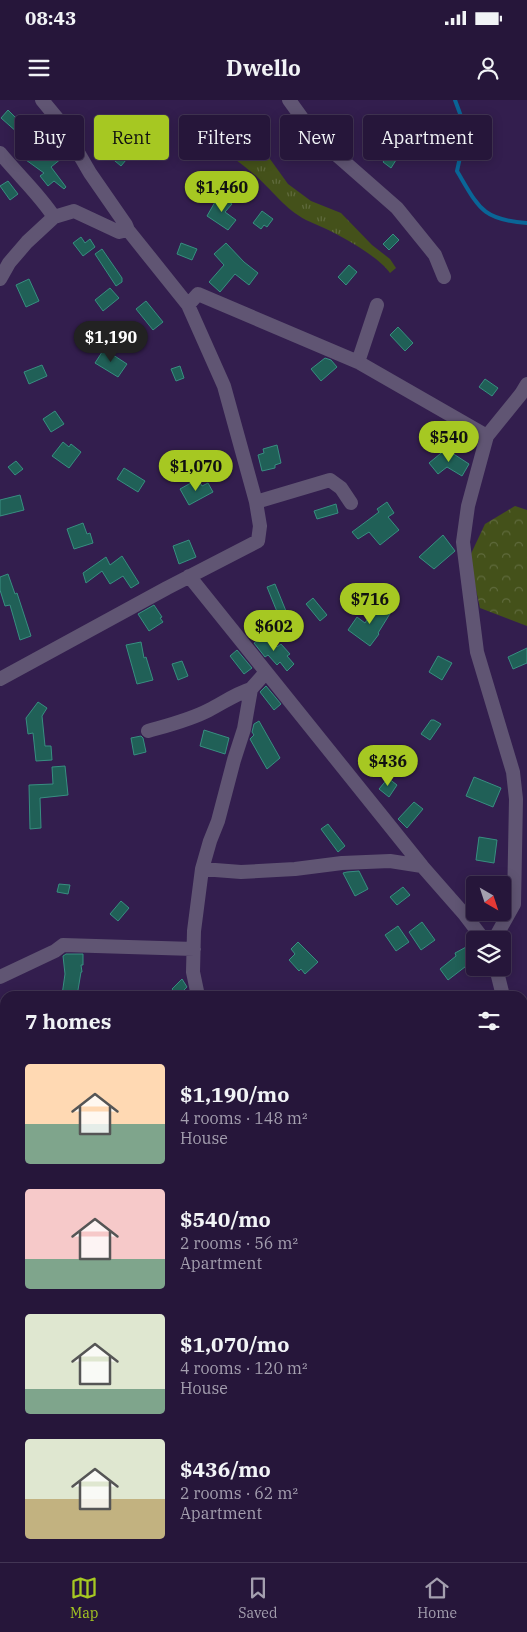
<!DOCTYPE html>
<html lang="en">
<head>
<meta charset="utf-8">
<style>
  :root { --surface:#26163a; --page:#322345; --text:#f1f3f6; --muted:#a49faf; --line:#423554; --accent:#a6c822 }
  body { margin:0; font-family:"IBM Plex Serif",serif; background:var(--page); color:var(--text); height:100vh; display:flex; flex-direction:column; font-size:19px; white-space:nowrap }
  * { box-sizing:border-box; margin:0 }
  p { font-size:16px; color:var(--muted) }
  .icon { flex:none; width:28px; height:28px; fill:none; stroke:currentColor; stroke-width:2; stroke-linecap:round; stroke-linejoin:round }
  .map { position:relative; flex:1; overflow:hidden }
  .drawer { position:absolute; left:0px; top:891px; width:528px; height:571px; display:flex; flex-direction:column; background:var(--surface); border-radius:15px 15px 0 0; box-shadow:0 2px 12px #0003,0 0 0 1px var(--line) }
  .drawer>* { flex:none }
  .guide { position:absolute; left:15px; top:15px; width:498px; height:45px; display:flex; gap:10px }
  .needle { width:32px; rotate:141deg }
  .buttons { position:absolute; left:466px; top:776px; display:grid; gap:10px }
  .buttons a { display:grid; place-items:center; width:45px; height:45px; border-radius:5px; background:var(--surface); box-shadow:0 2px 12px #0003,0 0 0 1px var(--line); font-size:25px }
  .price { position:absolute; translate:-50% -42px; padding:0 11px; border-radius:18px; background:var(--accent); color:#111; font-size:16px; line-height:32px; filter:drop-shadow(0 1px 2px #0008) }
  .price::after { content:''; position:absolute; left:50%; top:30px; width:15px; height:11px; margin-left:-8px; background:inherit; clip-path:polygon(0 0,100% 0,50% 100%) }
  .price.current { background:#222; color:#fff }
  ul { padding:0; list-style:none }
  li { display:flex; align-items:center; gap:15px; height:125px; padding:0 25px }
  li span { display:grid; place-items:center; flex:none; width:140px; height:100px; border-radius:5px; color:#555 }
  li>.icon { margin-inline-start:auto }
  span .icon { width:60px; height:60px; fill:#fffc; stroke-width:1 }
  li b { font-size:21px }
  h2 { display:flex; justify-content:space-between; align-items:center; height:60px; padding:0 25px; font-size:21px }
  .tag { padding:0 18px; border-radius:5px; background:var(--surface); box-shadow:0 2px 12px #0003,0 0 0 1px var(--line); font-size:18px; line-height:45px }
  .tag.current { background:var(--accent); color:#111 }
  .status { display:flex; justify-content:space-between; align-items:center; height:35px; padding:0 25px; background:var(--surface); direction:ltr }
  .status svg { height:14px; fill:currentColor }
  header { display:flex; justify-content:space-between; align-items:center; height:65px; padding:0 25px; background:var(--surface); font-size:22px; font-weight:800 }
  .tab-bar { display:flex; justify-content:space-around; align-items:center; height:70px; border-top:1px solid var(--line); background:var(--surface); font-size:14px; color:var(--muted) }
  .tab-bar a { display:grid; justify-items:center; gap:2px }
  .tab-bar .current { color:var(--accent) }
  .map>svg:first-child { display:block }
</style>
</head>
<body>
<div class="status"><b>08:43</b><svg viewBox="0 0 49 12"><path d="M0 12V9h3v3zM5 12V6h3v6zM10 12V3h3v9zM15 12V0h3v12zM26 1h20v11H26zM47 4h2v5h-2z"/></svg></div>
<header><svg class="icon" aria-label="menu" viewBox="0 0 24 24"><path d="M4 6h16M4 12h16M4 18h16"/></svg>Dwello<svg class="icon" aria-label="person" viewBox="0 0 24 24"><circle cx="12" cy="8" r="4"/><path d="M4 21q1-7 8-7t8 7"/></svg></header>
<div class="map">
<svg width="527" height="1462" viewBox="0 0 527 1462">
  <defs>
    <pattern id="grass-tufts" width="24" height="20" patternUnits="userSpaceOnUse" patternTransform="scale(1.25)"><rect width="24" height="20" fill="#44511a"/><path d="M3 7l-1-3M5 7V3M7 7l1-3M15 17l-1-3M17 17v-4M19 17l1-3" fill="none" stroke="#5f6a3c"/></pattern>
    <pattern id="forest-crowns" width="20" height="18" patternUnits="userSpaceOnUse" patternTransform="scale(1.25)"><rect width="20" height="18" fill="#44511a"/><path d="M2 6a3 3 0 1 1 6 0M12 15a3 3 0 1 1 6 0" fill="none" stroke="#5f6a3c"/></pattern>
  </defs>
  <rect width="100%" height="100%" fill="#331e4e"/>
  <path fill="url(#grass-tufts)" d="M214 30 227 36 250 43 270 59 288 84 311 101 341 113 372 145 390 159 396 168 390 173C379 157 342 136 324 128 318 125 312 123 306 120 284 108 275 93 257 77 241 62 223 53 208 34Z"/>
  <path fill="url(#forest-crowns)" d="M515 406 527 410V526L480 508 469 458 485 424Z"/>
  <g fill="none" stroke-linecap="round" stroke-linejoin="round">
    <path stroke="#0a6597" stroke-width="4" d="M455 0 462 19 464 39 457 71C479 108 482 120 527 123"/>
  </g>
  <path fill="#206057" stroke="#388e81" d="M8 10 24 26 18 33 1 18Z
    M107 34 131 54 121 66 97 46Z
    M45 37 62 58 51 67 66 87 64 89 54 81 48 86 40 76 44 73 26 60 37 46 35 45Z
    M389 54 396 60 391 68 383 62Z
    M8 81 18 94 10 100 0 86Z
    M219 95 232 104 225 112 236 120 228 130 207 116Z
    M262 111 273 119 267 127 264 125 261 129 253 123Z
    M393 134 399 140 389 150 383 144Z
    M81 137 85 143 90 139 95 147 83 156 73 143Z
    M181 143 197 149 192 160 177 154Z
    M226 143 244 162 258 173 249 185 235 174 220 192 209 182 224 165 214 154Z
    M102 149 122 178V182L116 186 95 154Z
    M349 165 357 172 346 185 338 177Z
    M29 179 39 201 26 207 16 185Z
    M110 188 119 198 103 211 95 200Z
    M146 201 163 222 153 230 136 209Z
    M398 227 413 243 405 251 390 235Z
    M104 249 127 264 118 277 95 263Z
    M325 258 331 260 337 267 321 281 311 269Z
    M42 265 47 276 29 284 24 272Z
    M180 266 184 278 176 281 171 269Z
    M485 279 498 288 492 296 479 287Z
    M55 311 64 324 51 332 43 319Z
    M63 342 69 347 71 344 81 352 69 368 52 356Z
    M277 345 281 363 275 365V368L262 371 258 355 264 353 263 349Z
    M446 349 469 364 462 376 447 367 438 374 429 363Z
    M16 361 23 369 15 375 8 367Z
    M124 368 145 381 138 392 117 379Z
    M198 379 202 386 208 383 213 392 189 405 180 389Z
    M20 395 24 410 0 416V400Z
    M387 402 394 413 388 417 399 430 380 445 369 432 358 439 352 432 379 412 377 409Z
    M336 404 338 413 317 419 314 411Z
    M83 423 87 434 90 433 93 443 74 449 67 429Z
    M443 435 455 451 434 469 419 457Z
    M189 440 196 457 179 464 173 446Z
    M122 456 139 483 131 488 123 476 110 484 102 471 86 483 83 473 106 457 110 465Z
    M8 474 15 494 17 493 31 536 20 540 10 505 5 506 0 490V477Z
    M275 484 288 516 280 519 267 487Z
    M313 498 327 515 320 521 306 504Z
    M378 503 391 512 378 533 379 534 370 546 348 530 357 517 365 523Z
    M154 505 162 517 160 518 163 522 149 531 138 514Z
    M266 534 277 547 281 544 290 554 287 556 294 564 287 571 280 562 277 565 268 555 265 557 254 543Z
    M141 542 144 558 146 557 153 580 137 584 126 545Z
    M527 548V563L513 569 508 557Z
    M237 550 252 568 244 574 230 556Z
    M438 556 452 563 442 580 429 572Z
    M182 561 188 576 178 580 172 564Z
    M266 586 281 604 274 610 260 592Z
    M38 602 47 608 42 616 45 646H51L52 660 36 661 33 633 28 634 26 618Z
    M431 620H434L441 624 430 640 421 634Z
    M259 621 280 658 267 669 250 639 254 635 252 632 254 624Z
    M204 630 229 638 225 654 200 646Z
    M141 636 143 638 146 652 134 655 131 638Z
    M65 666 68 695 40 698 41 728 30 729 29 685 53 684 52 667Z
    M474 677 501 688 493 707 466 696Z
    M388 678 397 685 389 697 379 689Z
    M414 702 423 709 407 728 398 719Z
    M328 724 345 746 338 752 321 729Z
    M479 737 497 740 494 763 476 760Z
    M359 771 368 789 355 796 343 773 347 772Z
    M59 784 70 785 68 794 57 792Z
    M403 787 410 795 397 805 390 797Z
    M121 801 129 808 118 821 110 814Z
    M422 822 435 840 421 850 409 832Z
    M398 826 409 842 396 851 385 835Z
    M298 842 318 862 305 874 301 869 299 871 289 860 295 854 291 849Z
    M468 846 474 860 448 880 440 869 456 856 455 853Z
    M66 854H83V865H81L82 872H81L77 896 62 895 65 874 63 856Z
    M182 879 187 887 178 896 172 889Z"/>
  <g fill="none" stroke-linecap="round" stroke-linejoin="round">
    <path stroke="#605573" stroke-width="14" d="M289 0 315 36 397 108 435 155 444 177
      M0 53C18 75 39 94 54 117
      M0 179 9 163 27 142 54 117 74 111 119 132 128 130
      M188 205 198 194 358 262 487 336
      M358 262 377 205
      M256 402 330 380 341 388 351 403
      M189 476 422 766 465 815 484 840
      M0 579 167 488 258 441 260 426 256 402 224 286 188 205 128 130 126 125 90 73 61 23 42 0
      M148 631C169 625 190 620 209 610 223 603 235 594 251 589
      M202 769 241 772 295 769 342 763 390 761 422 766
      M494 840 514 804 516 699 513 672 477 552 463 442 468 406 487 336 521 294 527 284
      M496 868 503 896
      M0 877 55 851 63 845 194 849
      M198 896 193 872 194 831 202 769 210 741 218 721 234 660 244 629 251 589 266 572
      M522 935 527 930
      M0 964 5 983
      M522 974 527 994
      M0 997 5 1001
      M522 1037 527 1036
      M0 1047 5 1049
      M0 1127 5 1121
      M522 1164 527 1149
      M0 1205 5 1207
      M4 1309 5 1306
      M522 1411 527 1405
      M234 1458 245 1462
      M189 1462 192 1458
      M379 1462 393 1458 417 1462
      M485 1462 489 1458"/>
    <path stroke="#957dbb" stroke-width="15" d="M522 1348 527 1350
      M90 1462 104 1458"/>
  </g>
</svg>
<div class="buttons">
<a><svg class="needle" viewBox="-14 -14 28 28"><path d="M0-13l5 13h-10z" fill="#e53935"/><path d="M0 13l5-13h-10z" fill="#a49faf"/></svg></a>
<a><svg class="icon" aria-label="layers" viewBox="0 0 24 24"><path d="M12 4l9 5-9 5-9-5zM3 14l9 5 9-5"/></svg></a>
</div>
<b class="price" style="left:222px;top:113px">$1,460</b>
<b class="price current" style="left:111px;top:263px">$1,190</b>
<b class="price" style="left:449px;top:363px">$540</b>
<b class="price" style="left:196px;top:392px">$1,070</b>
<b class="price" style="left:370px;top:525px">$716</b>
<b class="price" style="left:274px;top:552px">$602</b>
<b class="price" style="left:388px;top:687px">$436</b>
<div class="guide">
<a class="tag">Buy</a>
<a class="tag current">Rent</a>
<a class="tag">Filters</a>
<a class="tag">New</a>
<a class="tag">Apartment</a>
</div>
<section class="drawer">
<h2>7 homes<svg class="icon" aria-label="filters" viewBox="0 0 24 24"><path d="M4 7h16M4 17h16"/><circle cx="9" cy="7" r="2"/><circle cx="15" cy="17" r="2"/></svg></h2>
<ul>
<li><span style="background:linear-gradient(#ffd9b3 60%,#7fa58c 0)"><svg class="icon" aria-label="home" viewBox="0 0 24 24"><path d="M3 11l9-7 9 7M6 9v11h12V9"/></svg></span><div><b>$1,190/mo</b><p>4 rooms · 148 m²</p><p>House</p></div></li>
<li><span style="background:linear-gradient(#f6c9c9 70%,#7fa58c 0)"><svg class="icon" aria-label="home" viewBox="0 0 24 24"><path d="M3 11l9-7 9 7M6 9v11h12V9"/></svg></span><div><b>$540/mo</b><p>2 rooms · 56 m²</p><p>Apartment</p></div></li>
<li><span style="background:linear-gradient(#dfe7d0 75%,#7fa58c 0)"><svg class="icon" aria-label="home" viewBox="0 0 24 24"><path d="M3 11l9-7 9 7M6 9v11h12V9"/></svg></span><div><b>$1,070/mo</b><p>4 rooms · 120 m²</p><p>House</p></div></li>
<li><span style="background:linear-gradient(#dfe7d0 60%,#c2b280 0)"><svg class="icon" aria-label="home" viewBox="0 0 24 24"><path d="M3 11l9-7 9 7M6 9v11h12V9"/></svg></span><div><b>$436/mo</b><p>2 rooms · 62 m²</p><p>Apartment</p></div></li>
</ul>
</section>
</div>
<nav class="tab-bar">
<a class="current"><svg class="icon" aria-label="map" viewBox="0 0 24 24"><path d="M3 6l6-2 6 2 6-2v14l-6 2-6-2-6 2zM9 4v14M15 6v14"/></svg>Map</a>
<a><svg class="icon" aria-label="saved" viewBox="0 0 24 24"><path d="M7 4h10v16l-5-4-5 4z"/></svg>Saved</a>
<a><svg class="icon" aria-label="home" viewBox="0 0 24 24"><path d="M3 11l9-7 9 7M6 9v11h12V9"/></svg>Home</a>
</nav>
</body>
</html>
